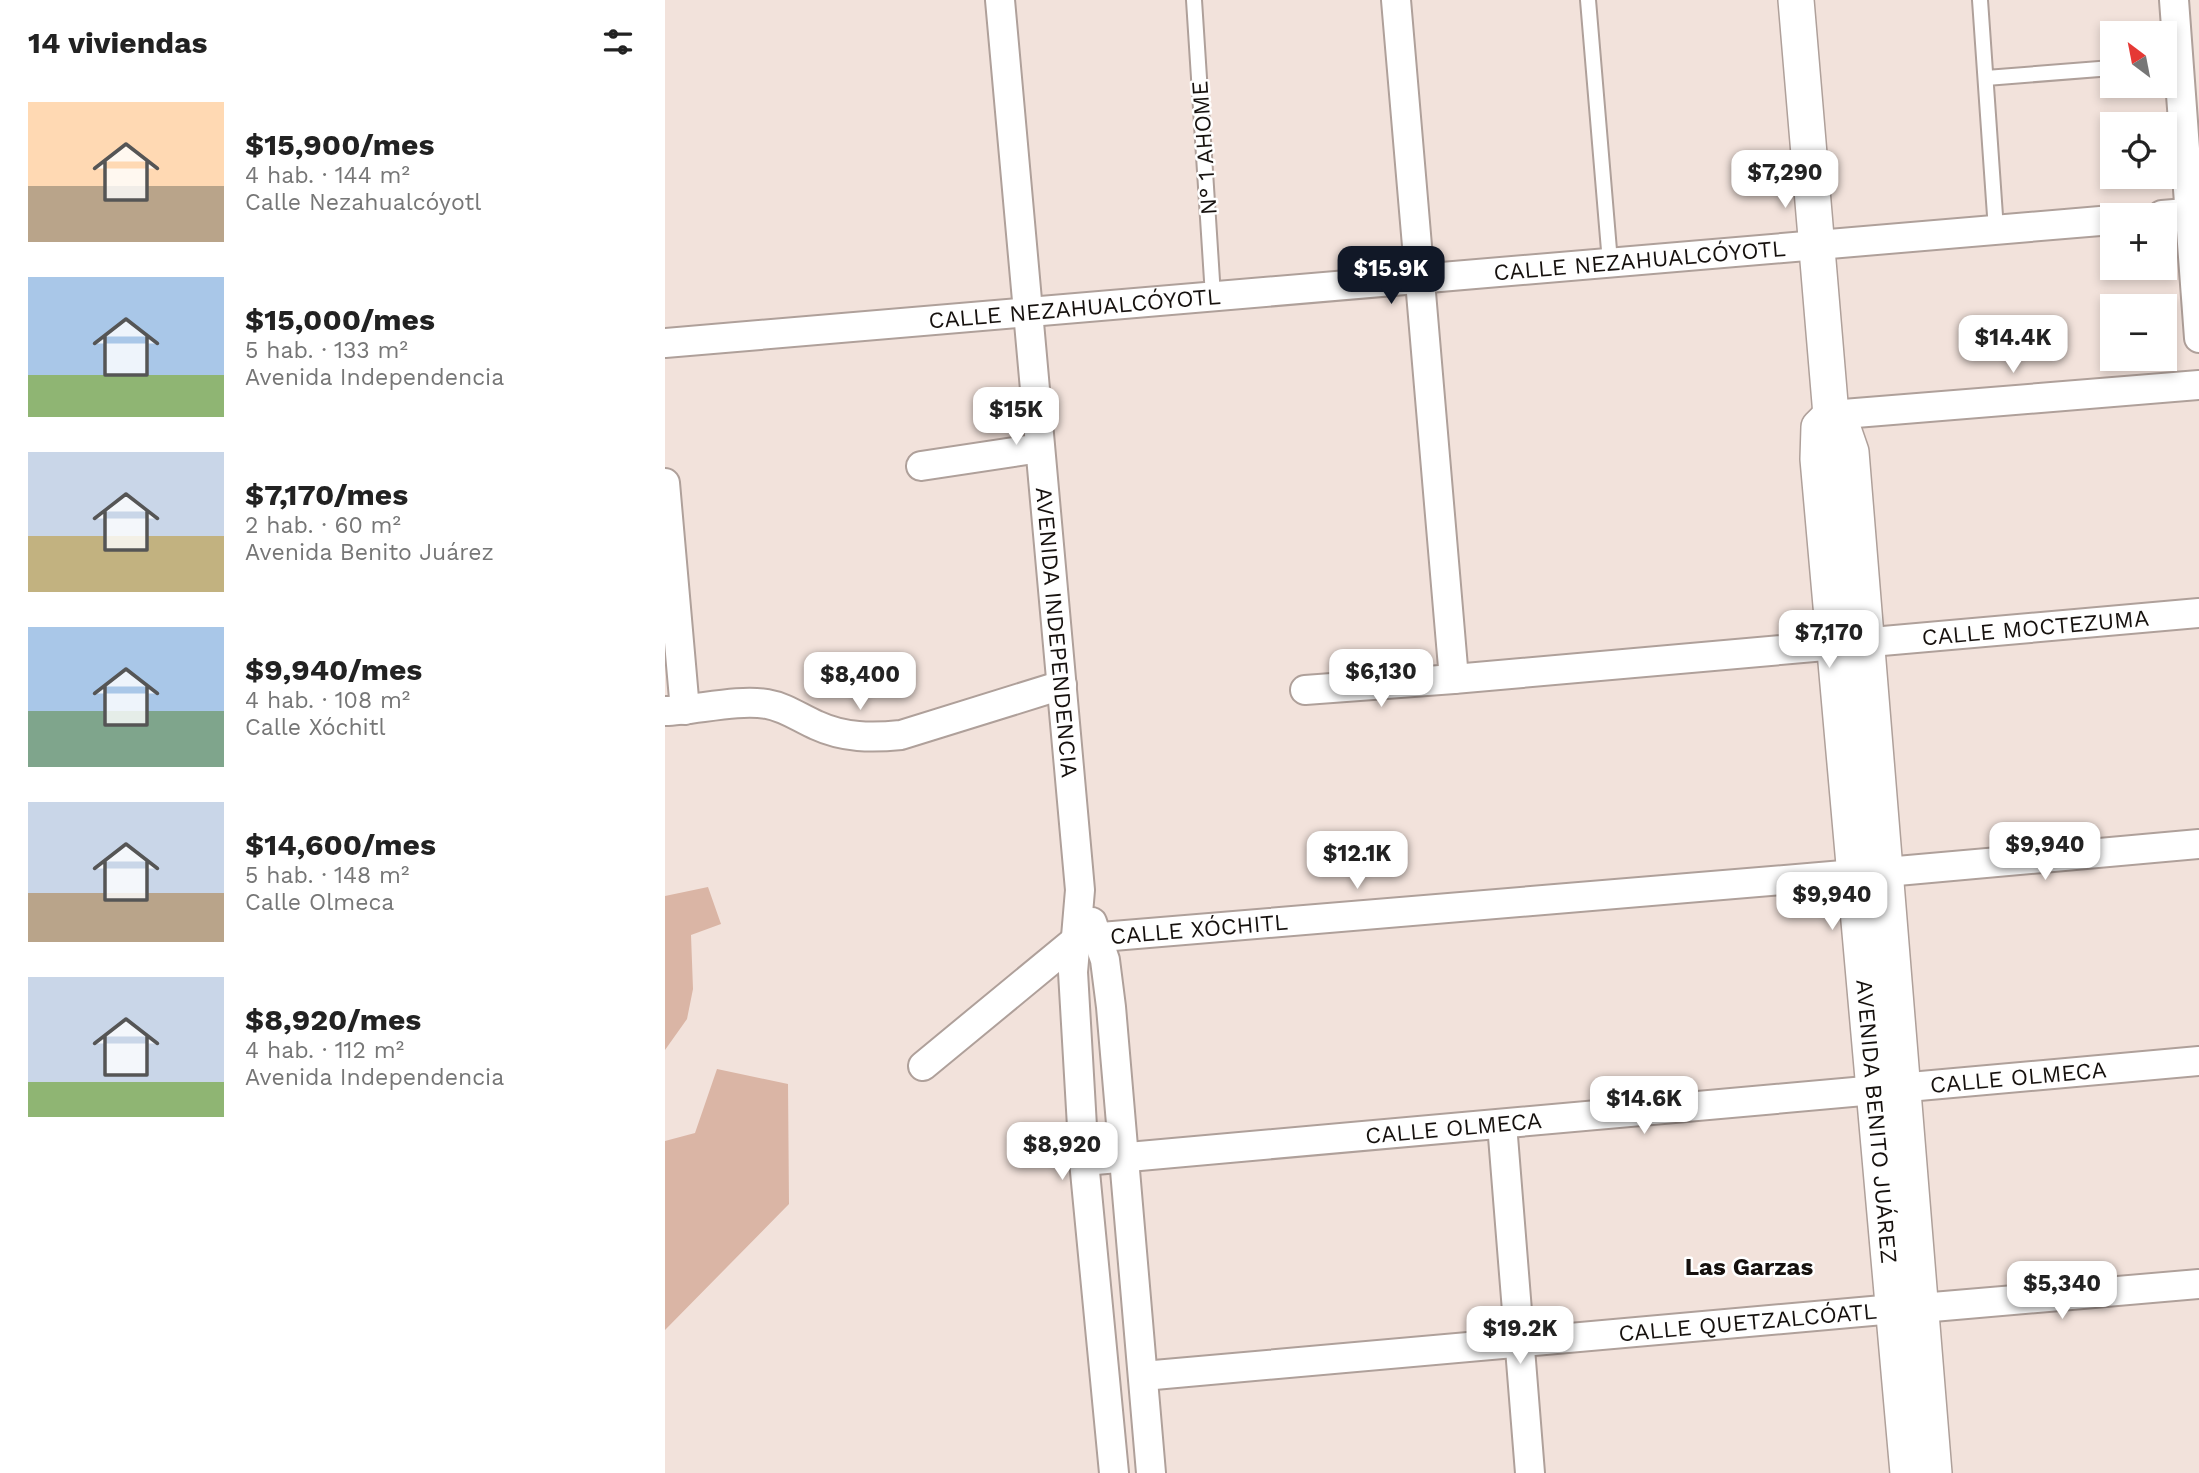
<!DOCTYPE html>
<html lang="es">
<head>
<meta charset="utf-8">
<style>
  :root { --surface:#fff; --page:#f2f2f2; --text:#222; --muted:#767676; --accent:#111827 }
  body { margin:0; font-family:"Work Sans",sans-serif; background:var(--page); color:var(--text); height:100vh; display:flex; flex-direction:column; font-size:26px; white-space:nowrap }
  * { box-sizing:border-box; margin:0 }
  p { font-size:23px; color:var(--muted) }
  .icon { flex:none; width:38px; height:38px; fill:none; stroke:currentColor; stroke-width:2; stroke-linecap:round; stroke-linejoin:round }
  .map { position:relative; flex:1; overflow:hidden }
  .panel { display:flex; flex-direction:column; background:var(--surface); width:665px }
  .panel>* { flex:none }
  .needle { width:46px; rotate:328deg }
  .buttons { position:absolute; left:1435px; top:21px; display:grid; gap:14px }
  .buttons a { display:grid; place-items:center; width:77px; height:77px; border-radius:0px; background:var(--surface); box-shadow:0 4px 10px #0003; font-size:35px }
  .price { position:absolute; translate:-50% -60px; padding:0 16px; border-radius:14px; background:#fff; color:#222; font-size:23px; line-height:46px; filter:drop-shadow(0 2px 4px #0008) }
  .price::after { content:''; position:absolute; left:50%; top:42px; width:21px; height:16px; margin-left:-10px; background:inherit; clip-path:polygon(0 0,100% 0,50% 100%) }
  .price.selected { background:var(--accent); color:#fff }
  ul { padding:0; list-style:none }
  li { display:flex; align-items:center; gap:21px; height:175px; padding:0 28px }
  li span { display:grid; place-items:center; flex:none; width:196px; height:140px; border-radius:0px; color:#555 }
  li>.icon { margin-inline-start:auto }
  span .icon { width:84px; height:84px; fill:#fffc; stroke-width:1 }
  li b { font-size:30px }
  h2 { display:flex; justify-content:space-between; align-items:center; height:84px; padding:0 28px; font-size:30px }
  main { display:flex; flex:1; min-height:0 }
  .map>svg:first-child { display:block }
</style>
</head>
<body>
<main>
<section class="panel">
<h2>14 viviendas<svg class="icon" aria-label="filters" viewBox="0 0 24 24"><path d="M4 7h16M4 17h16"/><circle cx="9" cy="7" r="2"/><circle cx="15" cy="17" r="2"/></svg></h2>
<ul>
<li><span style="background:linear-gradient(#ffd9b3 60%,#b9a48a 0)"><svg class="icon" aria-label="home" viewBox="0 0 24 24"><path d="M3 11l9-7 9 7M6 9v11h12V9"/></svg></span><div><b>$15,900/mes</b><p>4 hab. · 144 m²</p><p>Calle Nezahualcóyotl</p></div></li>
<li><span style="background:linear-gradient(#a9c7e8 70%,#8fb573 0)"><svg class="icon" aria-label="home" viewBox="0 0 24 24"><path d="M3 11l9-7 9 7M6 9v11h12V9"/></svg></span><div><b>$15,000/mes</b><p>5 hab. · 133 m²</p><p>Avenida Independencia</p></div></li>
<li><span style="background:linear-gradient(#c9d6e8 60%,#c2b280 0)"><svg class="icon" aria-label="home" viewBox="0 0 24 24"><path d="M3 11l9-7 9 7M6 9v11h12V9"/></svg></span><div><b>$7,170/mes</b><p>2 hab. · 60 m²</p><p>Avenida Benito Juárez</p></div></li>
<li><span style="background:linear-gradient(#a9c7e8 60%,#7fa58c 0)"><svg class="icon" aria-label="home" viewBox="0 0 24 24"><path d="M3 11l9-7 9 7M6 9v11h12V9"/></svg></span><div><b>$9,940/mes</b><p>4 hab. · 108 m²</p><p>Calle Xóchitl</p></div></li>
<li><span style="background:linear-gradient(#c9d6e8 65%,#b9a48a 0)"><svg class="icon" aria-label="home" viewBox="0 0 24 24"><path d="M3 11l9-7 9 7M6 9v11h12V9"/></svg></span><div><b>$14,600/mes</b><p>5 hab. · 148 m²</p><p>Calle Olmeca</p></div></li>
<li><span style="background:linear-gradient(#c9d6e8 75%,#8fb573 0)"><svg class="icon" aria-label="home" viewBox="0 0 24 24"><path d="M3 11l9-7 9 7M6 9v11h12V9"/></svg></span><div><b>$8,920/mes</b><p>4 hab. · 112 m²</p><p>Avenida Independencia</p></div></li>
</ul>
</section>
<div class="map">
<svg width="1534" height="1473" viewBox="0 0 1534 1473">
  <rect width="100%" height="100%" fill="#f2e2db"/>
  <path fill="#dab5a5" d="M43 887 56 924 26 935 28 989 22 1019 0 1050V896Z
    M52 1069 123 1084 124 1204 0 1330V1141L30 1133Z"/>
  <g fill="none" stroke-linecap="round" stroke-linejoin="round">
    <defs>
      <path id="service" d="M529 0 548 296
        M923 0 945 262
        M1315 0 1331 230
        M1321 78 1447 68"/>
      <g id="minor">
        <path id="s1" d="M335 0 415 890 408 972 419 1161 449 1473"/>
        <path d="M731 0 789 679"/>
        <path d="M1509 0 1534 338"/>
        <path d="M1497 215 1534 212"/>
        <path id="s2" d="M0 343 1447 220"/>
        <path d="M1166 415 1534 385"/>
        <path d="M256 466 375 448"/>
        <path d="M0 483 20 710"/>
        <path id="s3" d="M640 690 789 679 1534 613"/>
        <path d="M0 711C31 710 73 699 102 704 120 707 135 718 151 725 179 738 207 738 236 735L397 685"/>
        <path d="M1221 872 1534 844"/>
        <path d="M427 922 440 960 446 1007 486 1473"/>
        <path id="s4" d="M258 1066 412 939 1190 874"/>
        <path d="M837 1124 865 1473"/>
        <path id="s5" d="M419 1161 1534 1061"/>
        <path d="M1256 1308 1534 1284"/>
        <path id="s6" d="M478 1376 1229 1309"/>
      </g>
      <g id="tertiary">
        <path d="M1131 0 1166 415"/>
        <path d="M1166 415 1176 423 1186 452 1269 1473"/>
        <path id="s7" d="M1166 415 1154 427 1153 459 1243 1473"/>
      </g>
    </defs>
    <use href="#service" stroke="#afa09a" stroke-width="18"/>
    <use href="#minor" stroke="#afa09a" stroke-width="32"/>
    <use href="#tertiary" stroke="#afa09a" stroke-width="38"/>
    <use href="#service" stroke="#fff" stroke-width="14"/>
    <use href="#minor" stroke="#fff" stroke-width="28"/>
    <use href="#tertiary" stroke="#fff" stroke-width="35"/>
  </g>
  <g text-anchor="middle" stroke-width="5" stroke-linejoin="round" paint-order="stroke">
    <g font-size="23" fill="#16110e" stroke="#fff">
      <text transform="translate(539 148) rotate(-94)" y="8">N° 1 AHOME</text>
      <text dy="8" stroke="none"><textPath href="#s2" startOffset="978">CALLE NEZAHUALCÓYOTL</textPath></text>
      <text dy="8" stroke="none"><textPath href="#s2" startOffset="411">CALLE NEZAHUALCÓYOTL</textPath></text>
      <text dy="8" stroke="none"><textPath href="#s3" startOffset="733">CALLE MOCTEZUMA</textPath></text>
      <text dy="8" stroke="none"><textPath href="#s1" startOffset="635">AVENIDA INDEPENDENCIA</textPath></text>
      <text dy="8" stroke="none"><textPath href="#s4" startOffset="322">CALLE XÓCHITL</textPath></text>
      <text dy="8" stroke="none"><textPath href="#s5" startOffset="938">CALLE OLMECA</textPath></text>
      <text dy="8" stroke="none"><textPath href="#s7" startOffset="714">AVENIDA BENITO JUÁREZ</textPath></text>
      <text dy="8" stroke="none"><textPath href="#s5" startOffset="371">CALLE OLMECA</textPath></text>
      <text dy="8" stroke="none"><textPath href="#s6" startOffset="607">CALLE QUETZALCÓATL</textPath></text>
    </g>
    <g font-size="24" font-weight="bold" fill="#16110e" stroke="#fff">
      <text x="1084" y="1275">Las Garzas</text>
    </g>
  </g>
</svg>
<div class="buttons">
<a><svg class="needle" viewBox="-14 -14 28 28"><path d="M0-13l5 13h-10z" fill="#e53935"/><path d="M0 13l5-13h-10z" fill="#767676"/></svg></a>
<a><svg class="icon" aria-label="locate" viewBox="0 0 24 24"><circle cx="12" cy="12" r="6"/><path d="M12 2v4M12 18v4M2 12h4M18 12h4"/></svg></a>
<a>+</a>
<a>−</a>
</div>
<b class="price" style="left:1120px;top:210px">$7,290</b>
<b class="price selected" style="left:726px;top:306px">$15.9K</b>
<b class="price" style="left:1348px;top:375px">$14.4K</b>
<b class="price" style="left:351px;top:447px">$15K</b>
<b class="price" style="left:1164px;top:670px">$7,170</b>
<b class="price" style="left:716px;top:709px">$6,130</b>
<b class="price" style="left:195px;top:712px">$8,400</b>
<b class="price" style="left:1380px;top:882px">$9,940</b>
<b class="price" style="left:692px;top:891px">$12.1K</b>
<b class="price" style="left:1167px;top:932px">$9,940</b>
<b class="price" style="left:979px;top:1136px">$14.6K</b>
<b class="price" style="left:397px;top:1182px">$8,920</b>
<b class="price" style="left:1397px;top:1321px">$5,340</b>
<b class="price" style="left:855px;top:1366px">$19.2K</b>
</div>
</main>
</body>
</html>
